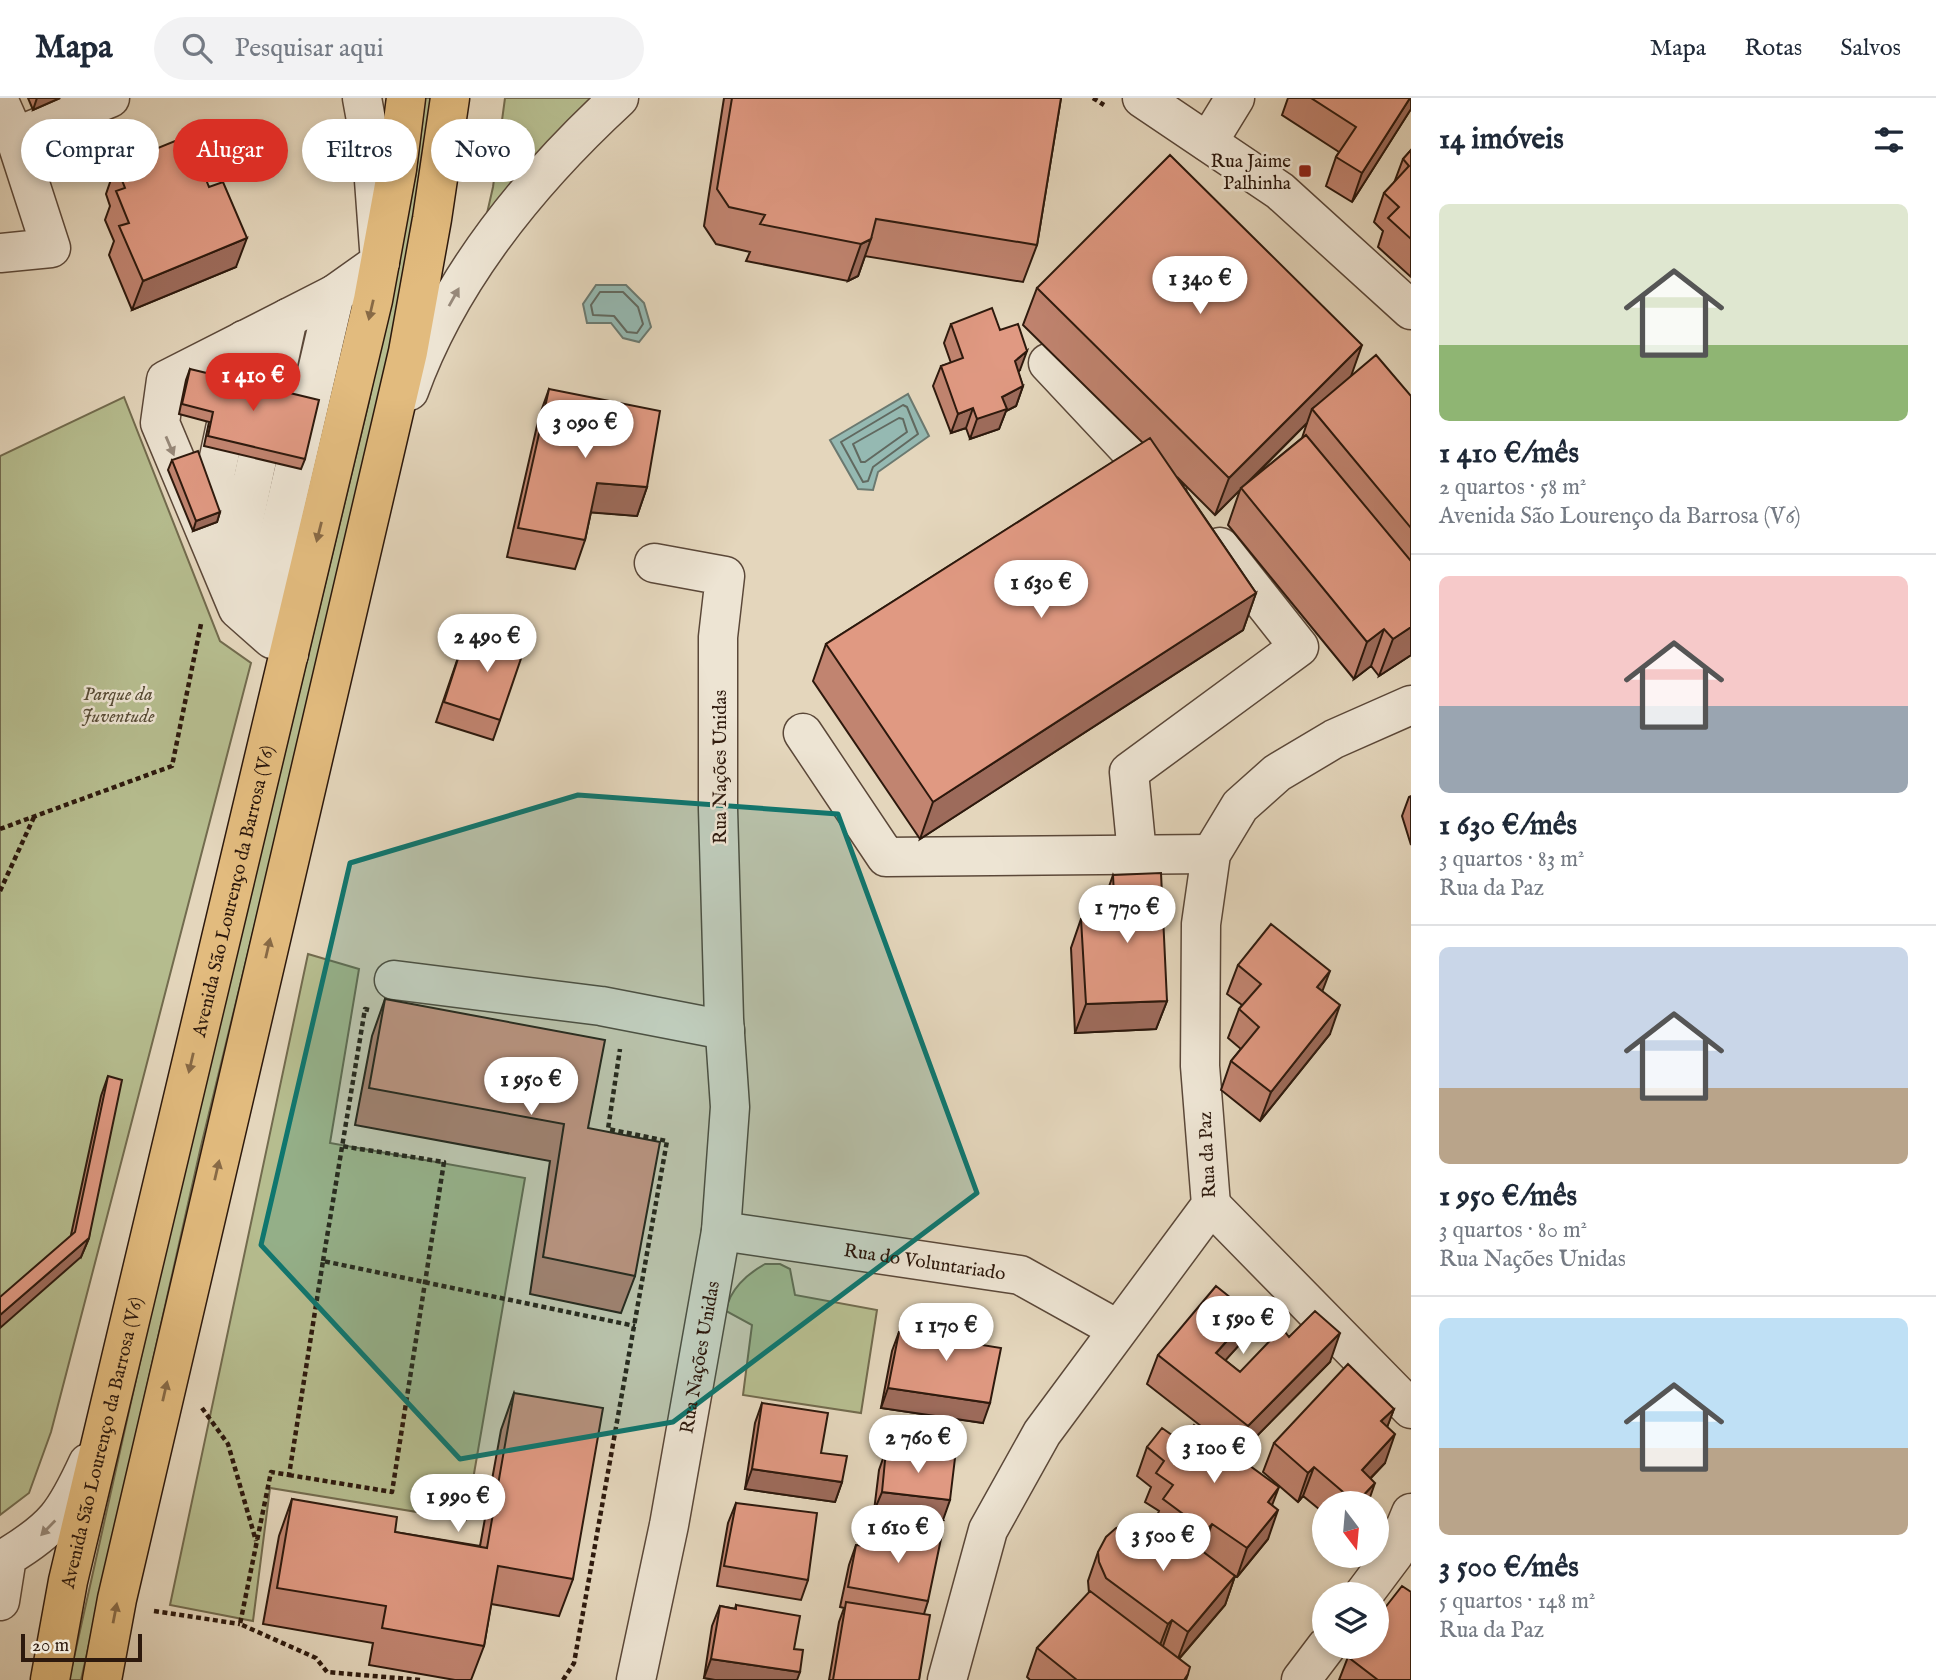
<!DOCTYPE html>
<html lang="pt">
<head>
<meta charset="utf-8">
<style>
  :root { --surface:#fff; --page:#f2f2f3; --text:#1f2937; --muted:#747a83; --line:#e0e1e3; --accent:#d93025 }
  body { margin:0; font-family:"IM FELL English",serif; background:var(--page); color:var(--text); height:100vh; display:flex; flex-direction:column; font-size:26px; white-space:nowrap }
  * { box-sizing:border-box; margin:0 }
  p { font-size:23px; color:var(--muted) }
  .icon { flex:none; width:38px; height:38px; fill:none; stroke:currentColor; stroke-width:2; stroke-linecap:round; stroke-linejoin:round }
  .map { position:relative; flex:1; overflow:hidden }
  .side { display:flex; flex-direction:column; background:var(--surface); width:525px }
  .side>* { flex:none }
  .hud { position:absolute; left:21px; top:21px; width:665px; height:63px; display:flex; gap:14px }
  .needle { width:46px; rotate:164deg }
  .tools { position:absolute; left:1312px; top:1393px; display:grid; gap:14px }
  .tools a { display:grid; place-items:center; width:77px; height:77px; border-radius:50%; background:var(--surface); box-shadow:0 4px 10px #0003; font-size:35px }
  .scale { position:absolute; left:21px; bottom:18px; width:121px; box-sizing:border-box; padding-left:7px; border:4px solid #2d190d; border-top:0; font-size:19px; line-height:24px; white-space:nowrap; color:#2d190d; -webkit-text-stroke:5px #ede4d3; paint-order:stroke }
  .price { position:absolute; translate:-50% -60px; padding:0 16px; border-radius:24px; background:#fff; color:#222; font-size:23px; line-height:46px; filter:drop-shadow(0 2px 4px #0008) }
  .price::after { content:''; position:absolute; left:50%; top:42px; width:21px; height:16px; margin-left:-10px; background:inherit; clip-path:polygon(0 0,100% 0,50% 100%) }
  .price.active { background:var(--accent); color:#fff }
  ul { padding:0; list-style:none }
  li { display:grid; align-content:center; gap:14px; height:371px; padding:0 28px }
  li+li { border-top:2px solid var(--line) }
  li span { display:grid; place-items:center; height:217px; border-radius:10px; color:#555 }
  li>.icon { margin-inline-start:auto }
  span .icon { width:126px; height:126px; fill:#fffc; stroke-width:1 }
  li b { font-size:30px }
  h2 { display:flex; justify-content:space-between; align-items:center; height:84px; padding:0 28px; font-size:30px }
  .tag { padding:0 24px; border-radius:32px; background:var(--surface); box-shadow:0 4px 10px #0003; font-size:24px; line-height:63px }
  .tag.active { background:var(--accent); color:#fff }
  header { display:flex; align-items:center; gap:42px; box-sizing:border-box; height:98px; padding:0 35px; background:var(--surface); border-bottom:2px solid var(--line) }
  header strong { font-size:33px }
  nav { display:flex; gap:38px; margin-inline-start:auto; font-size:24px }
  .search { width:490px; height:63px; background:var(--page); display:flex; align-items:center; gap:18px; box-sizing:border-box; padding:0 24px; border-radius:38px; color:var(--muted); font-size:26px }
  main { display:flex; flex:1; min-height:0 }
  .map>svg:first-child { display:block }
</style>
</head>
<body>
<header>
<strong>Mapa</strong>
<div class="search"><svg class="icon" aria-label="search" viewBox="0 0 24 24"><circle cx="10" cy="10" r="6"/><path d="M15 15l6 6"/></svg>Pesquisar aqui</div>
<nav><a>Mapa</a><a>Rotas</a><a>Salvos</a></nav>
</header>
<main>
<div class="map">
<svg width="1411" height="1582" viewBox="0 0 1411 1582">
  <rect width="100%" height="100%" fill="#e4d6bc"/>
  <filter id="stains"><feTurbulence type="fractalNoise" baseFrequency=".00286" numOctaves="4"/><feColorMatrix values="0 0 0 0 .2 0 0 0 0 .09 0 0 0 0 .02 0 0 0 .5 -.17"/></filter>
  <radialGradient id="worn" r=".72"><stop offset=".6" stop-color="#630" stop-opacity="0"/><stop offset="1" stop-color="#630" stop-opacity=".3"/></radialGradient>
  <path fill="#b6bd8f" stroke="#726b4e" stroke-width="2" d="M425 0H437L430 54 357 407 201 1048 81 1582H69L158 1183 369 303 416 75Z
    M505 0H608L485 124 493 89Z
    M124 299 220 543 251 565 51 1334 29 1395 0 1417V358Z
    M308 856 359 871 330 1045 525 1080 466 1422 270 1390 253 1523 170 1507Z
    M765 1166H780L790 1171 795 1197 877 1212 861 1315 743 1297 752 1227 726 1213C729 1192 747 1176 765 1166Z"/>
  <path fill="#95b9b2" stroke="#6b7970" stroke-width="2" d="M596 187H626L644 205 651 229 639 244 623 240 611 225H587L583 206Z
    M908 296 929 338 878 374 873 392 858 391 830 342Z"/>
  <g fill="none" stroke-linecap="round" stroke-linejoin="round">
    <path stroke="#616960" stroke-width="2" d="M600 194H623L638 209 643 226 637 235 627 234 614 218 593 217 591 207Z
      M903 307 907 309 918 336 873 369 868 383 863 384 841 344Z
      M899 320 903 321 907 334 865 364H861L853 346Z"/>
    <defs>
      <g id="minor">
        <path d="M1142 0 1280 93 1411 212"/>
        <path d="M0 5 15 39 51 150 0 155"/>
        <path d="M15 39 110 0"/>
        <path d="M1208 44 1235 0"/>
        <path d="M244 242 215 378 252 481"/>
        <path d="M1048 265 1167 392"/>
        <path d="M409 293C450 179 530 82 619 0"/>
        <path d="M239 445 288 220"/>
        <path d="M272 541 238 511 160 325 166 282 335 196"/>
        <path d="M289 556 262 509 335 196 380 164 372 55 362 0"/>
        <path d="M803 635 886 759 1211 756"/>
        <path d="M1137 756 1129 674 1299 549 1220 449"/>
        <path d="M394 882 601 908 725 932"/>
        <path d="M1211 1107 1411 1311"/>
        <path id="s1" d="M721 1133 1020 1177 1117 1231"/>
        <path d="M1364 1496 1394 1456 1411 1415"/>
        <path d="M0 1503 7 1459C55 1430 65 1415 88 1365"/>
        <path id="s2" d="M636 1582 669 1427 721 1133 730 1009 724 921 718 711V539L725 478 654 465"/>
        <path d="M947 1582 988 1432 1042 1335 1211 1107 1200 968 1201 826 1211 756 1240 708 1277 675 1334 641 1411 607"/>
        <path d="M1301 1582 1326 1549"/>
      </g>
      <g id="major">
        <path id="s3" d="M50 1582 68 1483 373 202 397 71 406 0"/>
        <path d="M102 1582 117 1501 408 254 432 121 450 0"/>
      </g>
    </defs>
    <use href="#minor" stroke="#5b4839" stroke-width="41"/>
    <use href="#major" stroke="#2d190d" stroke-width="41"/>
    <path stroke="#2d190d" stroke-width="4.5" stroke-dasharray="5 3.5" stroke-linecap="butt" d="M1093 0 1104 7
      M0 731 172 668 201 526
      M0 793 34 719
      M323 1163 365 911 369 912
      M202 1310 228 1346 256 1443
      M289 1377 392 1394 444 1064 341 1048
      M154 1513 240 1526
      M420 1582 327 1574 316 1560 240 1526 271 1374 289 1377 323 1163 635 1228
      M563 1582 574 1565 667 1043 608 1031 620 951"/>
    <use href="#minor" stroke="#ede4d3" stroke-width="38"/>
    <use href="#major" stroke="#e2bb7e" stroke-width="38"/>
  </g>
  <path fill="#c18470" stroke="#2d190d" stroke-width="2" fill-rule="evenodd" d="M28 0H60L33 12Z
    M724 0H1061L1037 147 1023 184 865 158 858 178 848 183 746 163 750 154 716 146 704 128Z
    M1288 0H1411V11L1352 104 1326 88 1336 59 1339 54 1282 17Z
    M1411 52V179L1378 149 1383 133 1374 124 1384 95 1394 85 1403 61Z
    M181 59 236 169 132 212 109 157 114 143 105 122 110 108 106 96 116 67Z
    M1037 190 1351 279 1411 298V557L1379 578 1371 568 1354 581 1228 427 1240 392 1215 417 1177 379 1256 495 1243 532 920 741 813 583 826 546 1143 345 1023 227ZM1307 325 1302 340 1250 383Z
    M951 226 1000 232 1020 272 1018 274 1023 288 1016 308 1006 313 999 331 970 341 966 330 951 335 933 288 941 268 951 265 944 245Z
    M190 271 305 361 301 371 204 348 209 324 179 316 186 282Z
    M549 291 647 389 637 418 591 414 585 442 575 471 507 459 539 319Z
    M172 362 220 414 217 424 193 433 168 372Z
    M465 539 501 551 500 622 493 642 436 624Z
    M1411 698V747L1402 718 1409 699Z
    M1113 777 1167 903 1156 931 1075 935 1071 850 1081 821 1103 820V806Z
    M1238 867 1322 893 1330 936 1260 1023 1221 992 1231 963 1241 951 1228 940 1239 911 1242 907 1227 896Z
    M385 901 588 1030 635 1178 621 1215 530 1196 550 1063 355 1027 372 938Z
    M108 978 89 1140 81 1159 71 1137 101 998Z
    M1251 1216 1241 1245 1225 1262 1240 1274 1289 1239 1330 1264 1238 1357 1147 1286 1158 1257Z
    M936 1222 982 1247 983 1325 881 1310 892 1253 899 1234 930 1238Z
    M514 1295 573 1481 559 1518 491 1506 484 1548 471 1582H455L369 1567 373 1545 263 1526 279 1438 292 1401 395 1434 480 1448 501 1332Z
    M762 1305 821 1355 842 1384 835 1404 745 1391 755 1325Z
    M1394 1311 1387 1329 1385 1365 1371 1380 1368 1405H1325V1416L1303 1398 1298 1404 1263 1374 1274 1345Z
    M1147 1349 1272 1407 1268 1441 1237 1479 1232 1476 1235 1478 1225 1507 1179 1561 1188 1576 1186 1582H1030L1027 1579 1037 1550 1089 1495 1088 1483 1098 1454 1162 1438 1152 1430 1159 1413 1145 1404 1151 1389 1137 1378Z
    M886 1352 943 1422 874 1413 879 1372Z
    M736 1405 808 1482 801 1502 717 1488 728 1425Z
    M888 1429 928 1503 924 1516 919 1582H829L839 1524 844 1510 840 1509 849 1467 856 1447 881 1450Z
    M736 1507 794 1551 797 1582H715L704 1580 712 1528 720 1508 735 1511Z
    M1348 1559 1411 1582H1339Z"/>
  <path fill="#9d6b5b" stroke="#2d190d" stroke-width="2" d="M37 0H60L33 12Z
    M1410 0H1411V11L1352 104 1362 75Z
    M247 140 236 169 132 212 143 183Z
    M871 141 858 178 848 183 861 146Z
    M1362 247 1349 284 1312 311 1307 325 1242 390H1241L1240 392 1215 417 1229 380Z
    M1027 253 1020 272 1007 283 1015 263Z
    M1023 288 1016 308 1006 313 999 331 970 341 977 321 1002 299Z
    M973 310 966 330 951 335 958 316Z
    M597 385 647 389 637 418 586 414Z
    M220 414 217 424 193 433 196 423Z
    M1256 495 1243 532 920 741 933 704Z
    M1411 529V557L1379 578 1393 541Z
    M1384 531 1371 568 1354 581 1367 544Z
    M1330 873 1319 902 1317 889Z
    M1167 903 1156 931 1075 935 1086 906Z
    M1340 907 1330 936 1260 1023 1271 994Z
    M89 1140 81 1159 0 1230V1217Z
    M1251 1216 1241 1245 1206 1284 1216 1255Z
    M1340 1235 1330 1264 1238 1357 1248 1328Z
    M888 1290 990 1305 983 1325 881 1310Z
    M1394 1311 1383 1340 1381 1323Z
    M1395 1336 1385 1365 1351 1400 1362 1372Z
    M1314 1369 1303 1398 1298 1404 1308 1375Z
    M752 1371 842 1384 835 1404 745 1391Z
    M1375 1385 1368 1405H1356Z
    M1279 1389 1268 1418V1404Z
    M882 1394 950 1402 943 1422 874 1413Z
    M1278 1412 1268 1441 1237 1479 1247 1450Z
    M1212 1426 1201 1455 1195 1462 1206 1433Z
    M1235 1478 1225 1507 1177 1563 1188 1534Z
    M1172 1522 1162 1551 1157 1555 1168 1526Z
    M711 1561 800 1574 797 1582H715L704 1580Z"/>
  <path fill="#e09982" stroke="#2d190d" stroke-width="2" d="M732 0H1061L1037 147 876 121 871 141 861 146 760 126 765 117 729 109 717 91Z
    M1311 0H1410L1362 75 1336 59 1356 29Z
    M175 43 181 59 195 54 209 89 223 84 247 140 143 183 119 128 129 125 116 93 125 90 116 67Z
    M1411 52V141L1388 120 1399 109 1384 95 1409 68 1403 61Z
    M1170 57 1362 247 1229 380 1037 190Z
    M992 210 1000 232 1018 226 1027 253 1015 263 1023 288 1002 299 1007 311 977 321 973 310 958 316 941 268 963 260 951 226Z
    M1376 257 1411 298V430L1312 311Z
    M190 271 319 302 305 361 208 338 213 314 182 306Z
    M549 291 660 313 647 389 597 385 585 442 518 430Z
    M1306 337 1411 463V529L1393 541 1384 531 1367 544 1241 390Z
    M1150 340 1256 495 933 704 826 546Z
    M198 353 220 414 196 423 172 362Z
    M510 527 530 534 500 622 444 604 465 539 502 551Z
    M1161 775 1167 903 1086 906 1081 821 1115 819 1113 777Z
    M1271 826 1330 873 1317 889 1340 907 1271 994 1231 963 1259 929 1239 911 1261 886 1238 867Z
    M385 901 605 942 588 1030 660 1044 635 1178 543 1159 564 1026 369 990Z
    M108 978 122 982 89 1140 0 1217V1199L75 1134Z
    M1216 1188 1251 1216 1216 1255 1240 1274 1282 1230 1289 1239 1315 1213 1340 1235 1248 1328 1158 1257Z
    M936 1222 986 1228 982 1247 1001 1250 990 1305 888 1290 899 1234 933 1238Z
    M1348 1266 1394 1311 1381 1323 1395 1336 1362 1372 1375 1385 1356 1405 1314 1369 1308 1375 1274 1345Z
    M514 1295 603 1310 573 1481 498 1468 484 1548 382 1530 386 1508 277 1490 292 1401 397 1419 395 1434 487 1450Z
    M762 1305 828 1315 821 1355 847 1358 842 1384 752 1371Z
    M1194 1327 1279 1389 1268 1404 1278 1412 1247 1450 1212 1426 1206 1433 1163 1401 1173 1387 1156 1375 1164 1363 1147 1349 1162 1330 1182 1344Z
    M886 1352 955 1360 950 1402 882 1394Z
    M736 1405 817 1415 808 1482 724 1468Z
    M1128 1425H1140L1175 1445 1181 1437 1235 1478 1188 1534 1172 1522 1168 1526 1106 1480 1099 1464 1098 1454 1106 1439 1116 1430Z
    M888 1429 942 1436 928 1503 848 1489 856 1447 884 1450Z
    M1402 1488 1411 1494V1582H1378L1348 1559 1355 1549H1377V1520Z
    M1090 1493 1190 1569 1188 1576 1184 1582H1077L1037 1550Z
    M846 1504 930 1517 919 1582H833Z
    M736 1507 800 1518 794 1551 803 1552 800 1574 711 1561 720 1508 736 1511Z"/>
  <defs><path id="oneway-solid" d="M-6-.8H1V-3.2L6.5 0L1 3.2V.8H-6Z" transform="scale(1.75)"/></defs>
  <g fill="#97897a">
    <use href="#oneway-solid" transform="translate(454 199) rotate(-61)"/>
    <use href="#oneway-solid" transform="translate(170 348) rotate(67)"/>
    <use href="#oneway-solid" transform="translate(48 1430) rotate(134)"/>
  </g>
  <g fill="#886a46">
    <use href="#oneway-solid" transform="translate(371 212) rotate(103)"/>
    <use href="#oneway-solid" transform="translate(319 434) rotate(104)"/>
    <use href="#oneway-solid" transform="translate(268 850) rotate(-77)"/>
    <use href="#oneway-solid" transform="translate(191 965) rotate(103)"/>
    <use href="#oneway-solid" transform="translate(217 1072) rotate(-77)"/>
    <use href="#oneway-solid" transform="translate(165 1293) rotate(-77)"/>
    <use href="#oneway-solid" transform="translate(115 1515) rotate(-79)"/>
  </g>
  <path fill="#0f766e" fill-opacity="0.2" stroke="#0f766e" stroke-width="5" stroke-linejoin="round" d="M578 697 838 716 977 1095 673 1324 460 1361 261 1147 350 765Z"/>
  <rect fill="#8f2418" stroke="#ede4d3" stroke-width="2.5" x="1298" y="66" width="14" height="14" rx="3.5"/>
  <g text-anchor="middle" stroke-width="5" stroke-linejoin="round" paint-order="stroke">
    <g font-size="19" fill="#2d190d" stroke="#ede4d3" text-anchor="end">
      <text x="1291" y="69">Rua Jaime<tspan x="1291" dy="22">Palhinha</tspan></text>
    </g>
    <g font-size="19" font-style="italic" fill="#564a34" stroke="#ede4d3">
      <text x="118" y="602">Parque da<tspan x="118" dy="22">Juventude</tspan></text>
    </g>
    <g font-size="19" fill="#2d190d" stroke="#ede4d3">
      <text transform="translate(719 669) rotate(-90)" y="7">Rua Nações Unidas</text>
      <text dy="7" stroke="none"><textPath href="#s3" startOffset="810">Avenida São Lourenço da Barrosa (V6)</textPath></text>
      <text transform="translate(1206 1057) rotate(-93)" y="7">Rua da Paz</text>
      <text dy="7" stroke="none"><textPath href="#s1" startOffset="206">Rua do Voluntariado</textPath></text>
      <text dy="7" stroke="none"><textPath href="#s2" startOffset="329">Rua Nações Unidas</textPath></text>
      <text dy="7" stroke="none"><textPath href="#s3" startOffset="243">Avenida São Lourenço da Barrosa (V6)</textPath></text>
    </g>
  </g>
  <rect width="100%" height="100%" filter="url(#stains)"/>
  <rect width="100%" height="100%" fill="url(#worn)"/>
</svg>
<div class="tools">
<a><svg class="needle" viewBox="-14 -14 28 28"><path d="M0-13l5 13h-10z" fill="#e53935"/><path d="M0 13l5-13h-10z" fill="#747a83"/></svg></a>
<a><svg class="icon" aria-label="layers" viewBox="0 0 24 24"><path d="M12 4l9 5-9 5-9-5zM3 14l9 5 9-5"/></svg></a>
</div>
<div class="scale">20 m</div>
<b class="price" style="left:1200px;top:218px">1 340 €</b>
<b class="price active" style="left:253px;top:315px">1 410 €</b>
<b class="price" style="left:585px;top:362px">3 090 €</b>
<b class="price" style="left:1041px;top:522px">1 630 €</b>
<b class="price" style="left:487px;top:576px">2 490 €</b>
<b class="price" style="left:1127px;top:847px">1 770 €</b>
<b class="price" style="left:531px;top:1019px">1 950 €</b>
<b class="price" style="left:1243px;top:1258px">1 590 €</b>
<b class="price" style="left:946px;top:1265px">1 170 €</b>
<b class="price" style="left:918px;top:1377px">2 760 €</b>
<b class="price" style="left:1214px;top:1387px">3 100 €</b>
<b class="price" style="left:458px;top:1436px">1 990 €</b>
<b class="price" style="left:898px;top:1467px">1 610 €</b>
<b class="price" style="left:1163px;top:1475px">3 500 €</b>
<div class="hud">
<a class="tag">Comprar</a>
<a class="tag active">Alugar</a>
<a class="tag">Filtros</a>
<a class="tag">Novo</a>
</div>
</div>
<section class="side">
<h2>14 imóveis<svg class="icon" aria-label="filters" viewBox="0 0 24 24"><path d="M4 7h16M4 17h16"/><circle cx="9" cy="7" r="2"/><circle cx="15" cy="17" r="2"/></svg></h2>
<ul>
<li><span style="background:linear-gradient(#dfe7d0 65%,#8fb573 0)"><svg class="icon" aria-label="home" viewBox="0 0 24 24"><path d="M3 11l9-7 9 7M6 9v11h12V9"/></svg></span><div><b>1 410 €/mês</b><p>2 quartos · 58 m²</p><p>Avenida São Lourenço da Barrosa (V6)</p></div></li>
<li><span style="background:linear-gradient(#f6c9c9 60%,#9aa5b1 0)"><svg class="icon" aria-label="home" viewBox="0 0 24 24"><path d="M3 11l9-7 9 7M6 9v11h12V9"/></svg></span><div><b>1 630 €/mês</b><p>3 quartos · 83 m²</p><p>Rua da Paz</p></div></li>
<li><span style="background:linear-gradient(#c9d6e8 65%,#b9a48a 0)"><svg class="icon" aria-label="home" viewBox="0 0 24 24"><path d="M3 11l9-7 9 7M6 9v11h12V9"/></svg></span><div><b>1 950 €/mês</b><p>3 quartos · 80 m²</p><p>Rua Nações Unidas</p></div></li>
<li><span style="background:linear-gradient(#bfe0f5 60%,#b9a48a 0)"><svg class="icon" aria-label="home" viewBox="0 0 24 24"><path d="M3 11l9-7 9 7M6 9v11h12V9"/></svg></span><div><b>3 500 €/mês</b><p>5 quartos · 148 m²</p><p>Rua da Paz</p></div></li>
</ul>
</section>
</main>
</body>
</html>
